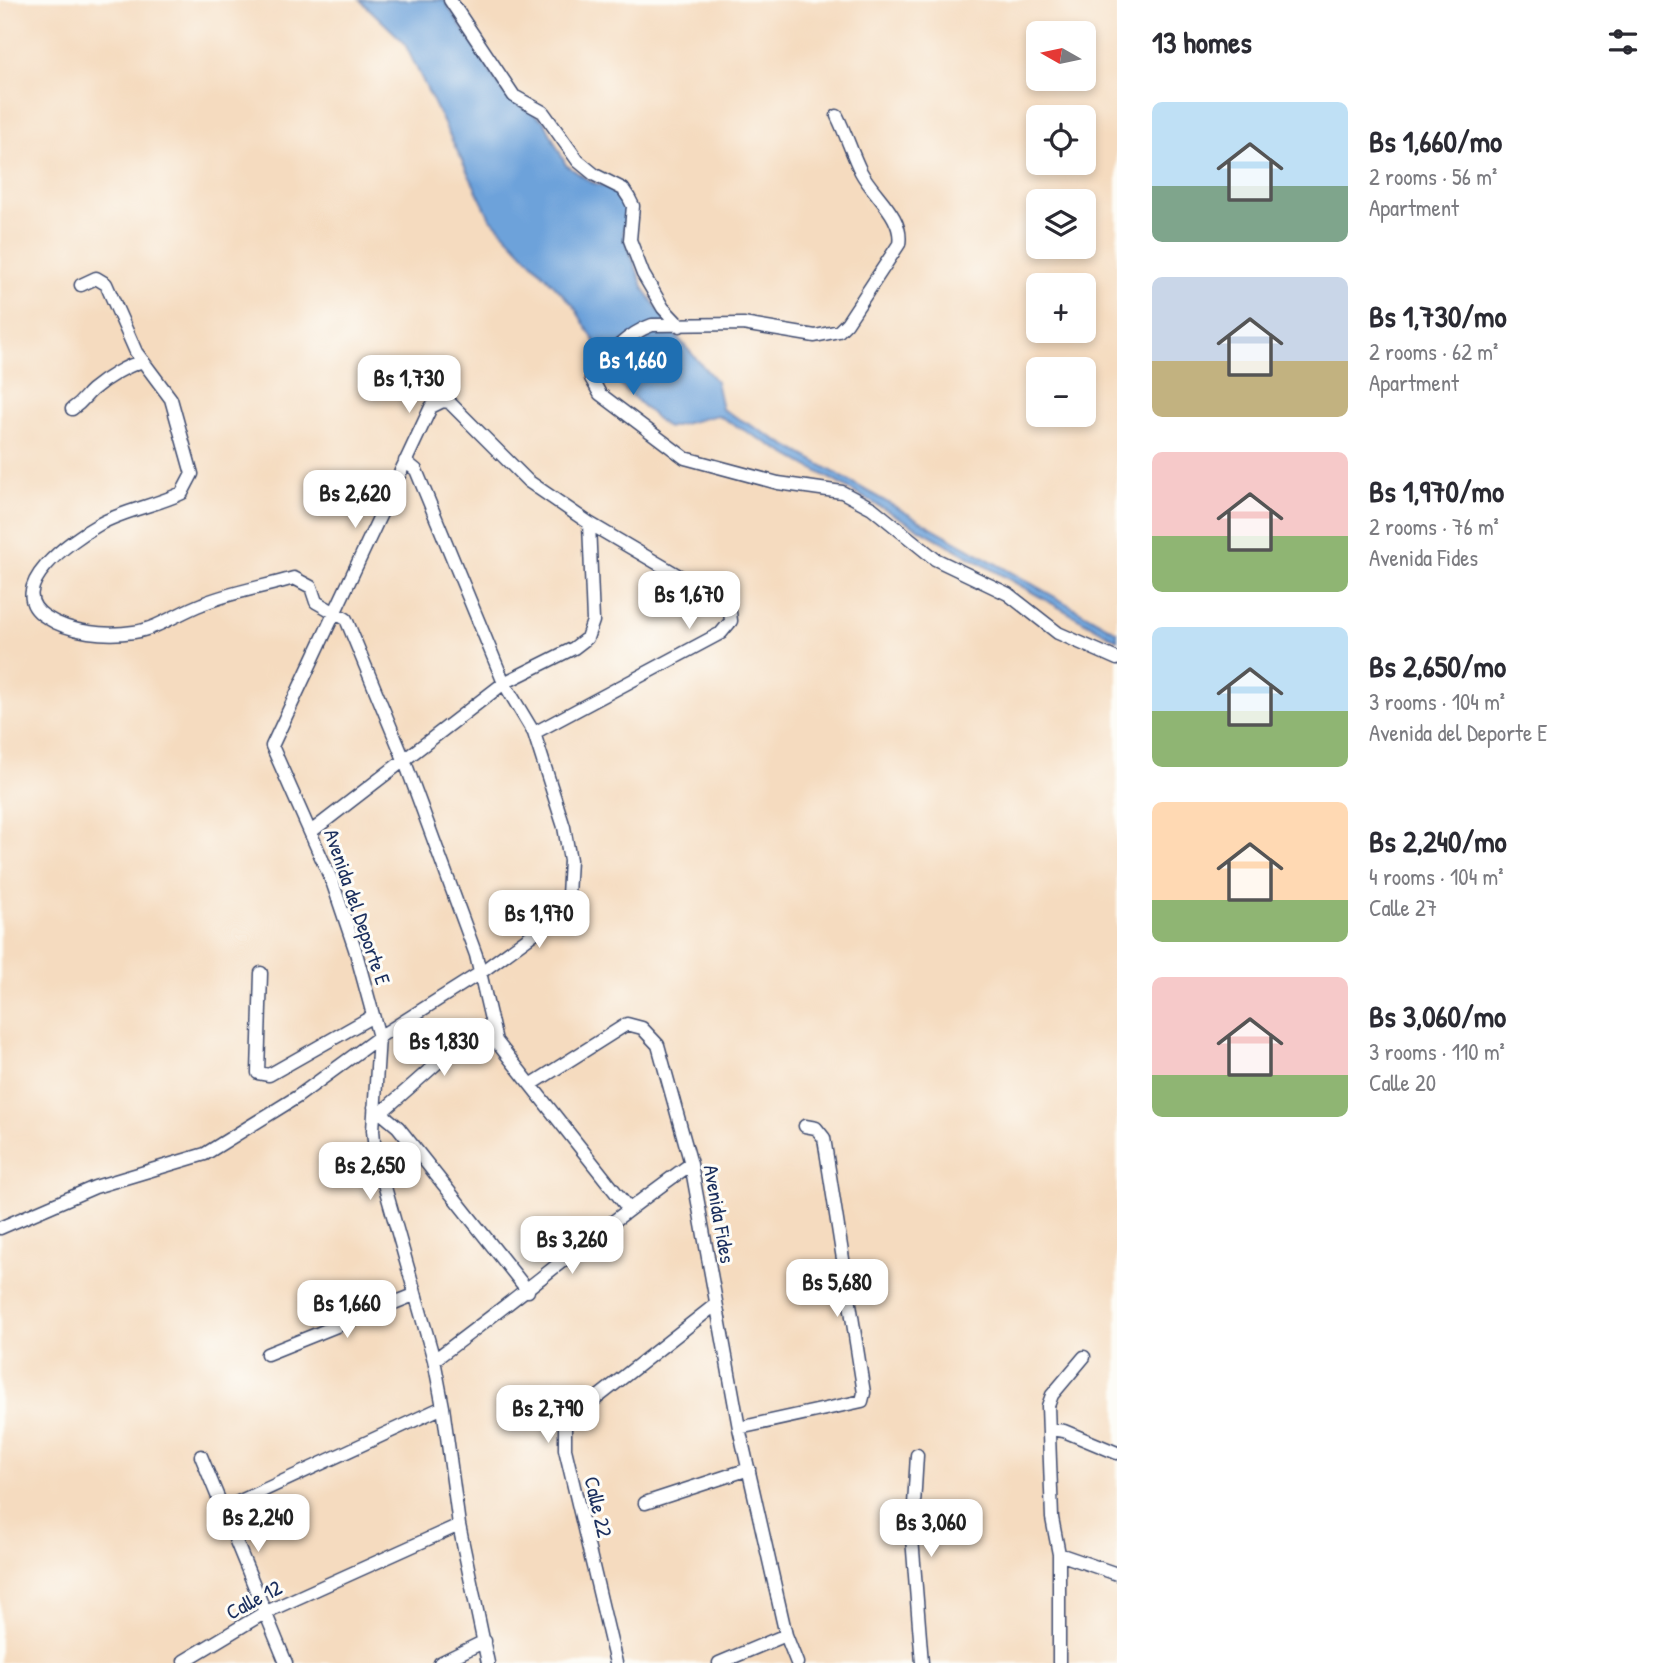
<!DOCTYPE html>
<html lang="en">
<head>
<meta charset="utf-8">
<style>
  :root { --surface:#fff; --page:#f7f7f7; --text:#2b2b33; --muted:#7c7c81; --accent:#1f6fb2 }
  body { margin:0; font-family:"Patrick Hand",sans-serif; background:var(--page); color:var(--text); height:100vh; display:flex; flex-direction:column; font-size:26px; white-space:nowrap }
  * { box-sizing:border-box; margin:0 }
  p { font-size:23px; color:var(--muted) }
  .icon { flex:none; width:38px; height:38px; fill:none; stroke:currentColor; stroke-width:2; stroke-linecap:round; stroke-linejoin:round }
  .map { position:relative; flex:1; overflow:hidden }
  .panel { display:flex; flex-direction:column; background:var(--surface); width:560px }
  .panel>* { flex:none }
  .needle { width:46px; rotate:279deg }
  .buttons { position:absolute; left:1026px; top:21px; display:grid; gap:14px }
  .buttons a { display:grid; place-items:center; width:70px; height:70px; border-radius:10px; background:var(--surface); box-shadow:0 4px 10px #0003; font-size:35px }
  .price { position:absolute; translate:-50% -60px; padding:0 16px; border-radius:14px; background:#fff; color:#222; font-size:23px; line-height:46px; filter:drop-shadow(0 2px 4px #0008) }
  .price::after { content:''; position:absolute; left:50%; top:42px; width:21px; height:16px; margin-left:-10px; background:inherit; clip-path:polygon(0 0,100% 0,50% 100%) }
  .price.current { background:var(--accent); color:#fff }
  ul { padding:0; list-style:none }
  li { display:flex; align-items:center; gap:21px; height:175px; padding:0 35px }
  li span { display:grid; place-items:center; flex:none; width:196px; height:140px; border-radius:10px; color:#555 }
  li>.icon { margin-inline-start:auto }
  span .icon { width:84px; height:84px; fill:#fffc; stroke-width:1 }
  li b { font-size:30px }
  h2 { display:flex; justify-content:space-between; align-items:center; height:84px; padding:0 35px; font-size:30px }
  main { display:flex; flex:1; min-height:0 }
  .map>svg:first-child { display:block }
</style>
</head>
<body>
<main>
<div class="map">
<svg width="1117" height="1663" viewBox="0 0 1117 1663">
  <rect width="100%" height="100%" fill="#fdfcf7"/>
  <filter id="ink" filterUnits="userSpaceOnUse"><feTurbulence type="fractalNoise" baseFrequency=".0143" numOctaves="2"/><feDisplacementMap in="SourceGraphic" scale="14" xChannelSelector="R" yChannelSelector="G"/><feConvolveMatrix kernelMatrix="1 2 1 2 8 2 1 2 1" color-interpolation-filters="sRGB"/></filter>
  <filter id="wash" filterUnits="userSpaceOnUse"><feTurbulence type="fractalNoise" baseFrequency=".00686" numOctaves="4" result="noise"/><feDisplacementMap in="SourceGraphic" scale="28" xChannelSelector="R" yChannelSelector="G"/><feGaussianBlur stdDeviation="1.57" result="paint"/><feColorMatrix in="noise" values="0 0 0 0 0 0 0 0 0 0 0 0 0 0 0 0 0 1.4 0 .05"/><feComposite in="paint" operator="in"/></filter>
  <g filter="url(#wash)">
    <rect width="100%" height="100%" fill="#f5dbbf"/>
    <path fill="#6da2da" stroke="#44689c" stroke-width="2" d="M360 0H444L506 96 544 121 566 165 591 182 615 190 628 206 623 233 644 289 677 337 716 381 722 409 1117 632V640L717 415 667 428 622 387 573 305 490 218 404 42Z"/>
  </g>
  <g filter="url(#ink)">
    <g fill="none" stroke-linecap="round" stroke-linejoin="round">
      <defs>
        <path id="minor" d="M450 0 514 96 543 112 578 161 595 175 623 189 629 198 633 206 630 240 643 274 663 308 680 326
          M837 116C846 134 852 154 861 172 873 195 904 217 899 244L847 323 839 331 815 336 743 324 652 325C629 333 603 357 591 378L600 394 685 458 778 483 842 492 872 508 935 559 1008 594 1058 633 1117 659
          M81 285 96 278 106 284 136 352 171 399 192 474 182 493C155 506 124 510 98 525 73 539 1 589 46 617 70 633 106 636 134 632 157 629 180 612 202 604 231 592 264 587 294 578L311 587 316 602 346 619 405 762 476 955 496 1041 628 1208
          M72 409C84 401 84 397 92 390 106 378 126 366 143 361
          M534 733 721 633 731 621 730 612 725 603 589 523
          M312 831 504 683 574 648 587 638 593 621 589 523 528 481 449 402 443 401 431 407 272 746 333 884 355 949 379 1037 373 1130 375 1152 434 1360 443 1407 459 1525 488 1663
          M261 973 258 1073 269 1075 373 1016
          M532 1084 627 1024 642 1028 658 1045 691 1164 739 1428 786 1635 797 1663
          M374 1107 398 1127 528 1291
          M383 1111 453 1049 493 1029
          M0 1228 95 1187 205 1154 297 1097 379 1037 480 973 544 926 568 895 570 860 564 827 534 733 504 683 416 470 405 461
          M267 1354 414 1295
          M434 1360C521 1296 603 1226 691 1164
          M739 1428 862 1401 864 1393 824 1138 816 1128 805 1126
          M1049 1429 1064 1431 1117 1453
          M917 1455 912 1538 922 1663
          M201 1456 286 1663
          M645 1503 749 1469
          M221 1510 443 1407
          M1059 1554 1117 1574
          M184 1661 264 1613 459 1525
          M440 1663 485 1641
          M616 1663 565 1449V1423L715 1305
          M719 1663 786 1635
          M1059 1663V1554L1052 1518 1048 1406 1052 1395 1084 1357"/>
      </defs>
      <use href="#minor" stroke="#3c496d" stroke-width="15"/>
      <use href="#minor" stroke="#fff" stroke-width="12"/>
    </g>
  </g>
  <g text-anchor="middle" stroke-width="6" stroke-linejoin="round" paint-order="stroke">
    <g font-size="21" fill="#1b2f5e" stroke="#fdfcf7">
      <text transform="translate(357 907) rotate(71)" y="7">Avenida del Deporte E</text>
      <text transform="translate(719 1214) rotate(80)" y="7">Avenida Fides</text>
      <text transform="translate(598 1507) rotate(77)" y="7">Calle 22</text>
      <text transform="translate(254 1600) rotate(-28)" y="7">Calle 12</text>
    </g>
  </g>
</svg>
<div class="buttons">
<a><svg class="needle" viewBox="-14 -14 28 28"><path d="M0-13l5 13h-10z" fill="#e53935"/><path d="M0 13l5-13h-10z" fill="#7c7c81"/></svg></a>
<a><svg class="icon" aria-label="locate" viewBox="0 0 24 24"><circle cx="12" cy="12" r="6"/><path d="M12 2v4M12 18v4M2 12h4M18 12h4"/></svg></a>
<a><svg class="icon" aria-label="layers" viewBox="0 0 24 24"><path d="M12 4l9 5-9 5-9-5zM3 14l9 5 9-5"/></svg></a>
<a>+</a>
<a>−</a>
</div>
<b class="price current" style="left:633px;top:397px">Bs 1,660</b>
<b class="price" style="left:409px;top:415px">Bs 1,730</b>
<b class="price" style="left:355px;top:530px">Bs 2,620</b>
<b class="price" style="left:689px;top:631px">Bs 1,670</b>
<b class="price" style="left:539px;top:950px">Bs 1,970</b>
<b class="price" style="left:444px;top:1078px">Bs 1,830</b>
<b class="price" style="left:370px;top:1202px">Bs 2,650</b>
<b class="price" style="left:572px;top:1276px">Bs 3,260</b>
<b class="price" style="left:837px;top:1319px">Bs 5,680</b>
<b class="price" style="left:347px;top:1340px">Bs 1,660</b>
<b class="price" style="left:548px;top:1445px">Bs 2,790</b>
<b class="price" style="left:258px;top:1554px">Bs 2,240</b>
<b class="price" style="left:931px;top:1559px">Bs 3,060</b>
</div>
<section class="panel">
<h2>13 homes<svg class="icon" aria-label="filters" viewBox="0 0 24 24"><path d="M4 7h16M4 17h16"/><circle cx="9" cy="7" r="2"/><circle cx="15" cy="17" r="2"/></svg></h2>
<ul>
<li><span style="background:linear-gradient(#bfe0f5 60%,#7fa58c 0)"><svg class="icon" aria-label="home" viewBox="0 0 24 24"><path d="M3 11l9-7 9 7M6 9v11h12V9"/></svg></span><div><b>Bs 1,660/mo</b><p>2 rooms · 56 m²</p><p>Apartment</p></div></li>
<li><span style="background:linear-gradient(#c9d6e8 60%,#c2b280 0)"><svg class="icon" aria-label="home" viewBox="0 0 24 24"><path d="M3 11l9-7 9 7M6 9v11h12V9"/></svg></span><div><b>Bs 1,730/mo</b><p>2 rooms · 62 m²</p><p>Apartment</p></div></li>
<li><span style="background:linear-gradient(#f6c9c9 60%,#8fb573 0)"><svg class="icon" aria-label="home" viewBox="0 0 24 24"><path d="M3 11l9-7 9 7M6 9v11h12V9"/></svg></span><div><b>Bs 1,970/mo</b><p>2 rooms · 76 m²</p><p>Avenida Fides</p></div></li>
<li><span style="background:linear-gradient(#bfe0f5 60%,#8fb573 0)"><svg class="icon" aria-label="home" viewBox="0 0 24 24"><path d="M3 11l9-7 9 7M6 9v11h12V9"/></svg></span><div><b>Bs 2,650/mo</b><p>3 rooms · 104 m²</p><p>Avenida del Deporte E</p></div></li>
<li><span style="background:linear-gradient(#ffd9b3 70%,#8fb573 0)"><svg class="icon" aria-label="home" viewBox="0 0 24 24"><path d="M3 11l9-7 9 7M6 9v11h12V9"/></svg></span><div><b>Bs 2,240/mo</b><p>4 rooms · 104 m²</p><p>Calle 27</p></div></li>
<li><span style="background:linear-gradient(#f6c9c9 70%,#8fb573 0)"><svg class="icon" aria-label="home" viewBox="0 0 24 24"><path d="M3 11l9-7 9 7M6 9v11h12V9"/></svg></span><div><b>Bs 3,060/mo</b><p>3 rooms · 110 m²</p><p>Calle 20</p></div></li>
</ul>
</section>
</main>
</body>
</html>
